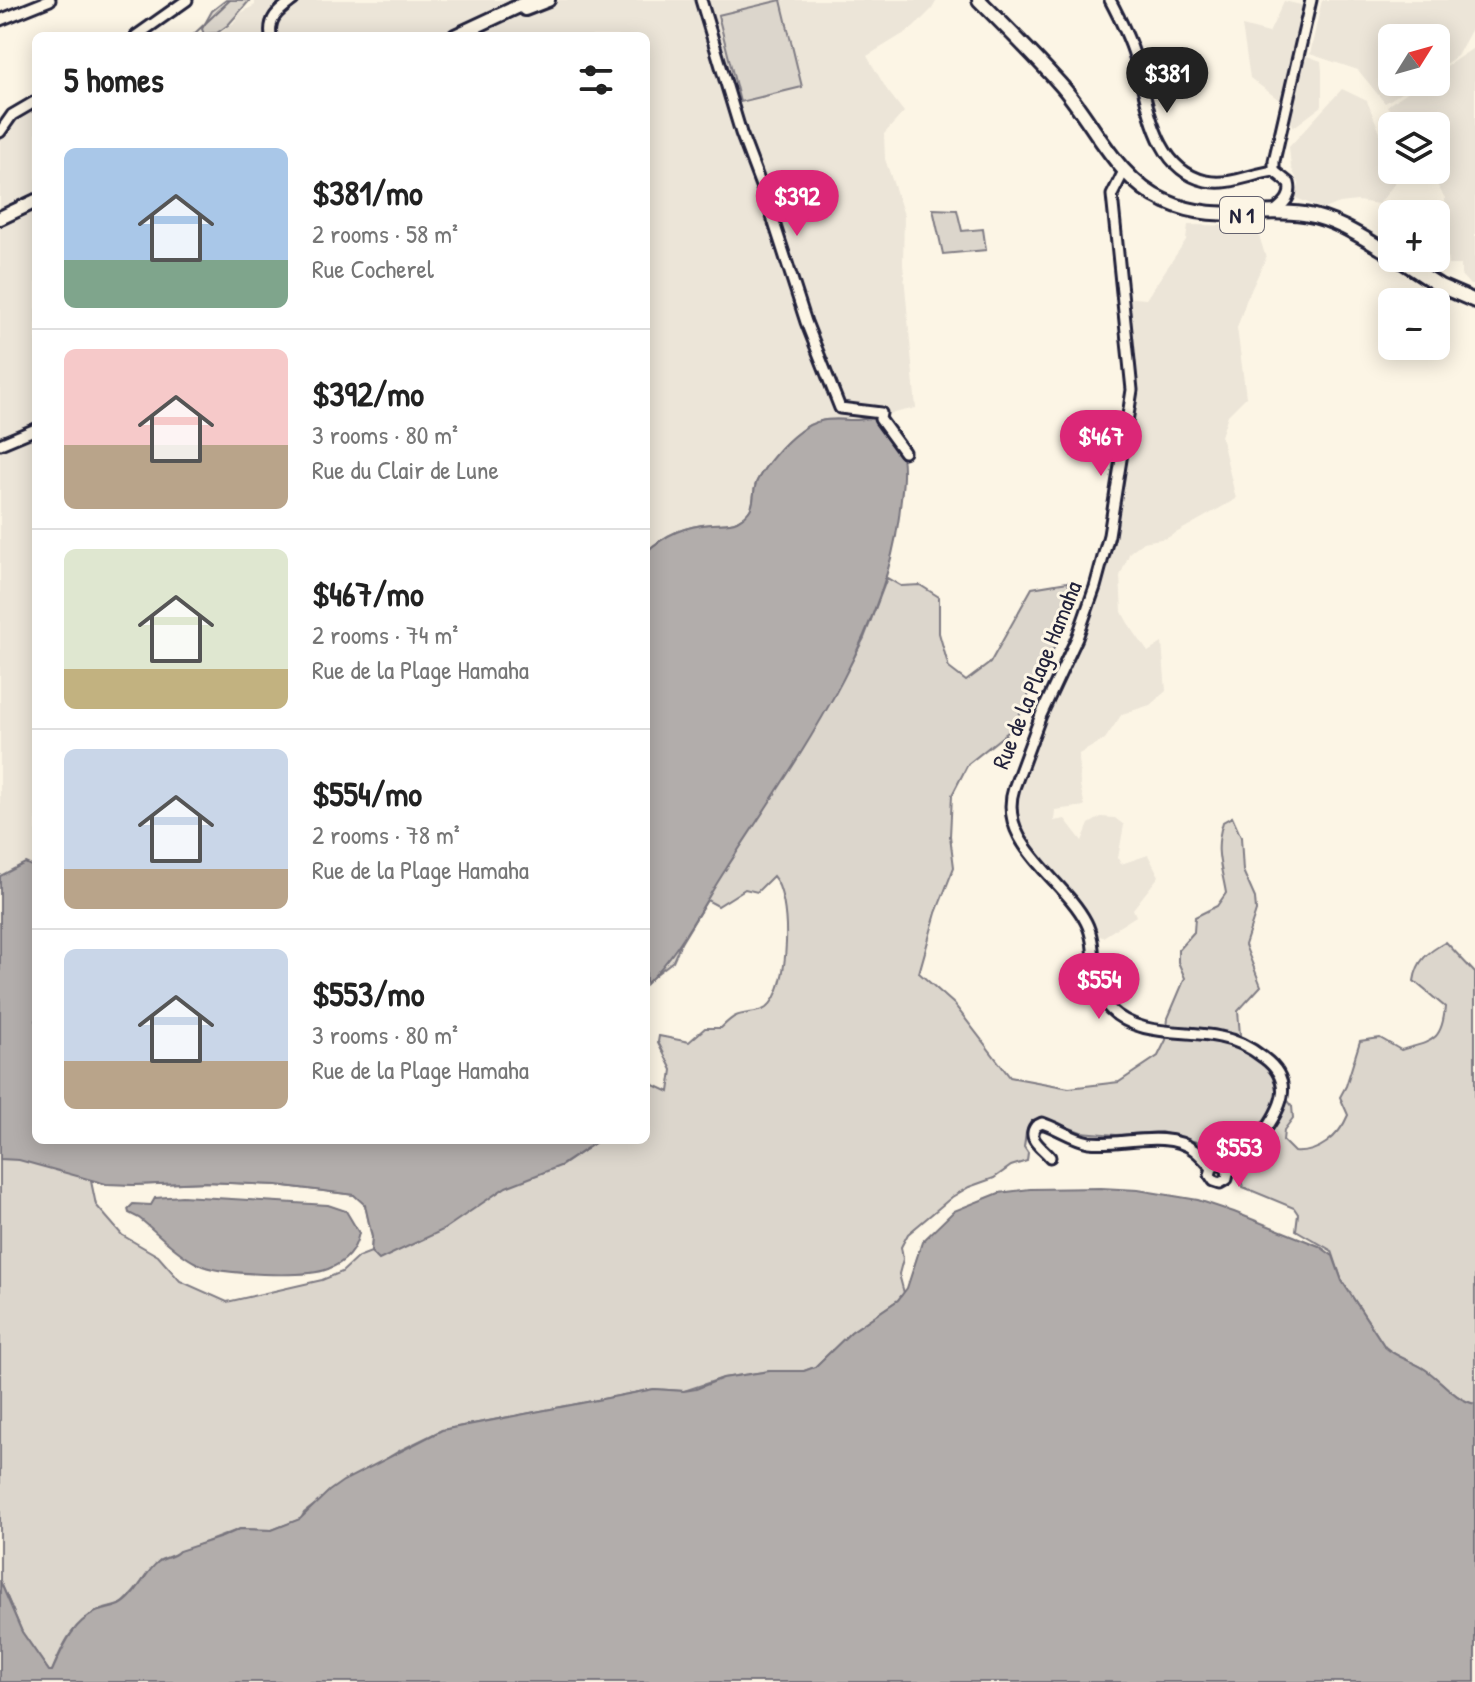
<!DOCTYPE html>
<html lang="en">
<head>
<meta charset="utf-8">
<style>
  :root { --surface:#fff; --page:#f6f6f6; --text:#222; --muted:#767676; --line:#e0e0e0; --accent:#db2777 }
  body { margin:0; font-family:"Patrick Hand",sans-serif; background:var(--page); color:var(--text); height:100vh; display:flex; flex-direction:column; font-size:30px; white-space:nowrap }
  * { box-sizing:border-box; margin:0 }
  p { font-size:26px; color:var(--muted) }
  .icon { flex:none; width:44px; height:44px; fill:none; stroke:currentColor; stroke-width:2; stroke-linecap:round; stroke-linejoin:round }
  .map { position:relative; flex:1; overflow:hidden }
  .panel { position:absolute; left:32px; top:32px; width:618px; height:1112px; display:flex; flex-direction:column; background:var(--surface); border-radius:12px; box-shadow:0 4px 20px #0003 }
  .panel>* { flex:none }
  .needle { width:52px; rotate:53deg }
  .tools { position:absolute; left:1378px; top:24px; display:grid; gap:16px }
  .tools a { display:grid; place-items:center; width:72px; height:72px; border-radius:12px; background:var(--surface); box-shadow:0 4px 20px #0003; font-size:40px }
  .price { position:absolute; translate:-50% -68px; padding:0 18px; border-radius:28px; background:var(--accent); color:#fff; font-size:26px; line-height:52px; filter:drop-shadow(0 2px 4px #0008) }
  .price::after { content:''; position:absolute; left:50%; top:48px; width:24px; height:18px; margin-left:-12px; background:inherit; clip-path:polygon(0 0,100% 0,50% 100%) }
  .price.active { background:#222; color:#fff }
  ul { padding:0; list-style:none }
  li { display:flex; align-items:center; gap:24px; height:200px; padding:0 32px }
  li+li { border-top:2px solid var(--line) }
  li span { display:grid; place-items:center; flex:none; width:224px; height:160px; border-radius:12px; color:#555 }
  li>.icon { margin-inline-start:auto }
  span .icon { width:96px; height:96px; fill:#fffc; stroke-width:1 }
  li b { font-size:34px }
  h2 { display:flex; justify-content:space-between; align-items:center; height:96px; padding:0 32px; font-size:34px }
  .map>svg:first-child { display:block }
</style>
</head>
<body>
<div class="map">
<svg width="1475" height="1682" viewBox="0 0 1475 1682">
  <rect width="100%" height="100%" fill="#fcf5e5"/>
  <filter id="ink" filterUnits="userSpaceOnUse"><feTurbulence type="fractalNoise" baseFrequency=".0125" numOctaves="2"/><feDisplacementMap in="SourceGraphic" scale="16" xChannelSelector="R" yChannelSelector="G"/><feConvolveMatrix kernelMatrix="1 2 1 2 8 2 1 2 1" color-interpolation-filters="sRGB"/></filter>
  <g filter="url(#ink)">
    <path fill="#ece5d8" d="M255 0H937L932 9 913 28 867 56 887 90 904 112 884 134 885 159 904 215 903 264 916 408 867 419 830 418 808 426 789 441 758 479 753 504 743 516 725 525 713 524 677 530 660 539 646 552V36H213L221 33 236 21 239 14 255 5Z
      M1322 0H1475V23L1457 56 1436 70V38H1392V82H1418L1385 103 1358 70 1310 54Z
      M1284 1 1305 6 1296 39 1307 56 1321 61 1322 71V106L1294 127 1278 99 1250 78 1242 26 1269 33Z
      M1475 47V285H1470L1461 275V265H1448L1445 198 1428 170H1436V126H1400L1387 106 1422 82H1436V73Z
      M1342 89 1367 101 1390 157 1395 183 1379 204 1357 201 1340 203 1323 209 1296 198 1299 184 1291 167 1289 147Z
      M32 98 36 109V868L25 863 0 876V117Z
      M1188 225 1256 226 1266 258 1246 301 1237 328 1246 397 1228 415 1221 436 1236 499 1167 538 1143 542 1130 552 1120 576 1122 612 1128 623 1148 652 1162 643 1166 691 1150 705 1122 714 1105 739 1079 754 1080 786 1085 806 1055 810 1054 821 1065 819 1082 841 1089 824 1101 817 1115 818 1124 825 1118 858 1121 864 1148 855 1159 876 1133 909 1136 916 1103 937 1091 934 1014 826V788L1095 587 1132 390 1124 297 1146 299 1186 240Z"/>
    <path fill="#dcd6cc" stroke="#7f7c84" stroke-width="2" fill-rule="evenodd" d="M226 0H250L228 25 217 33 204 34 202 29 212 11Z
      M781 0 802 87 740 102 718 15Z
      M933 209 957 210 962 231 983 229 986 250 943 254Z
      M876 416 847 670 864 638 887 578 901 586 920 585 939 597V633L949 668 966 681 990 663 1032 588 1068 582 1074 604 1065 629 1037 677 1013 728 968 764 952 795 950 836 954 867 936 913 919 973 954 1004 1010 1077 1069 1088 1119 1082 1158 1056 1166 1040 1168 1018 1185 978 1178 962V950L1194 932 1195 917 1217 906 1226 893C1221 864 1214 851 1223 822L1232 817 1241 837 1243 871 1255 898 1256 911 1245 945 1261 986 1238 1011 1241 1046 1271 1069 1278 1088 1292 1106 1293 1118 1284 1130 1283 1141 1294 1152C1318 1154 1339 1137 1348 1115L1340 1097 1346 1086 1360 1041 1380 1038 1401 1050C1432 1041 1442 1042 1445 1007L1414 981C1417 960 1428 952 1446 942L1475 973V1404C1455 1400 1442 1381 1426 1370 1413 1361 1397 1358 1385 1347L1342 1281 1332 1251 1296 1230 1298 1214 1294 1208 1243 1187 1240 1177 1239 1161 1225 1150 1161 1132 1116 1135 1081 1132 1042 1118 1033 1121 1026 1133 1024 1147 1028 1153 1027 1161 1011 1166 994 1178 969 1187 952 1197 908 1234 901 1247 903 1259 899 1274 904 1293 898 1300 851 1332 815 1367 804 1371H770L723 1378 684 1391 654 1389 442 1430 401 1450 326 1496 304 1513 301 1519 272 1530 240 1529 160 1560C147 1573 139 1589 124 1602 118 1607 108 1607 101 1610 71 1625 64 1642 52 1671H49L22 1632 0 1581V1092L36 1140 561 1166 599 1140H646V1081L669 1092 672 1070 658 1042 659 1036 689 1042 705 1028H721C725 1024 731 1018 736 1016 745 1012 757 1014 766 1008 791 990 792 896 773 876L757 892 745 889 718 906 707 900 681 943 673 961 646 982V552C666 534 685 526 712 524 722 523 728 525 737 521 761 508 749 494 758 479 767 463 784 443 799 432 828 409 849 427 876 416ZM91 1181 133 1185 206 1182 277 1185 355 1195 365 1204 372 1237 371 1252 358 1257 342 1272 322 1280 227 1302 180 1281 158 1256 122 1235 96 1205Z"/>
    <path fill="#b2adab" stroke="#78757e" stroke-width="2" d="M876 416C884 427 900 442 902 456 905 476 901 497 899 517 883 641 793 765 726 869 701 907 679 953 646 984V552C666 534 685 526 712 524 722 523 728 525 737 521 761 508 749 494 758 479 767 463 784 443 799 432 828 409 849 427 876 416Z
      M25 863 36 868V1140H599L560 1166 506 1187 443 1230 379 1260 371 1252 372 1237 365 1205 354 1195 277 1185 206 1182 133 1185 106 1184 19 1160 0 1159V876Z
      M1101 1188 1138 1190 1198 1200 1234 1212 1319 1246 1333 1256 1342 1281 1385 1347C1397 1358 1413 1361 1426 1370 1442 1381 1455 1400 1475 1404V1682H0V1581L22 1632 49 1671H52C63 1648 71 1624 96 1612 104 1609 113 1608 120 1605 136 1597 145 1572 158 1562 165 1557 173 1558 179 1551L222 1537 240 1529 272 1530 300 1519 329 1491 343 1481 442 1430 654 1389 684 1391 696 1389 723 1378 770 1371H804L815 1367 851 1332 898 1300 907 1288 922 1242 954 1211 999 1193 1030 1189Z
      M182 1196 328 1205 346 1211 359 1233C355 1251 346 1262 328 1269 306 1278 219 1275 198 1264 176 1253 158 1233 139 1218L129 1213 128 1209 133 1204 151 1205 155 1198Z"/>
    <g fill="none" stroke-linecap="round" stroke-linejoin="round">
      <path stroke="#78757e" stroke-width="2" d="M192 36 230 0"/>
      <defs>
        <path id="minor" d="M701 0 741 133 769 207 806 322 840 408 881 413 880 419 904 452
          M1110 0C1120 19 1129 37 1135 57 1148 99 1152 169 1206 181 1230 186 1251 174 1274 171
          M0 20 50 0
          M136 36 187 0
          M271 36C268 17 280 10 293 0
          M0 132 12 115 36 101
          M1124 171 1112 195 1132 390 1109 535 1095 587 1077 638 1041 715 1014 788C996 843 1064 879 1086 922 1100 949 1087 986 1110 1009 1139 1038 1184 1029 1220 1037 1237 1040 1250 1047 1264 1058 1296 1082 1281 1109 1261 1136 1252 1148 1241 1166 1228 1172
          M1273 213C1283 204 1293 198 1289 183L1274 171V161L1311 0
          M0 444 36 429
          M1050 1157C1042 1147 1026 1139 1036 1126L1042 1123C1058 1128 1072 1139 1089 1142 1121 1146 1166 1129 1194 1150 1201 1155 1206 1162 1212 1168L1210 1175 1214 1181 1220 1183 1227 1179 1228 1172 1224 1166 1218 1164 1212 1168"/>
        <path id="major" d="M979 0C1006 27 1034 55 1060 84 1094 122 1116 180 1165 201 1215 224 1254 207 1304 214 1336 219 1364 238 1392 255
          M525 9 548 0
          M455 36 532 0
          M0 218 36 201
          M1397 258 1440 286 1475 301"/>
      </defs>
      <use href="#minor" stroke="#22223b" stroke-width="15"/>
      <use href="#major" stroke="#22223b" stroke-width="18"/>
      <use href="#minor" stroke="#fcf5e5" stroke-width="9"/>
      <use href="#major" stroke="#fcf5e5" stroke-width="12"/>
    </g>
  </g>
  <g text-anchor="middle" stroke-width="6" stroke-linejoin="round" paint-order="stroke">
    <rect fill="#fcf5e5" stroke="#63616e" stroke-width="2" x="1220" y="197" width="44" height="36" rx="6"/>
    <g font-size="22" font-weight="bold" fill="#22223b">
      <text x="1242" y="223">N 1</text>
    </g>
    <g font-size="24" fill="#22223b" stroke="#fcf5e5">
      <text transform="translate(1037 675) rotate(-68)" y="8">Rue de la Plage Hamaha</text>
    </g>
  </g>
</svg>
<div class="tools">
<a><svg class="needle" viewBox="-14 -14 28 28"><path d="M0-13l5 13h-10z" fill="#e53935"/><path d="M0 13l5-13h-10z" fill="#767676"/></svg></a>
<a><svg class="icon" aria-label="layers" viewBox="0 0 24 24"><path d="M12 4l9 5-9 5-9-5zM3 14l9 5 9-5"/></svg></a>
<a>+</a>
<a>−</a>
</div>
<b class="price active" style="left:1167px;top:115px">$381</b>
<b class="price" style="left:797px;top:238px">$392</b>
<b class="price" style="left:1101px;top:478px">$467</b>
<b class="price" style="left:1099px;top:1021px">$554</b>
<b class="price" style="left:1239px;top:1189px">$553</b>
<section class="panel">
<h2>5 homes<svg class="icon" aria-label="filters" viewBox="0 0 24 24"><path d="M4 7h16M4 17h16"/><circle cx="9" cy="7" r="2"/><circle cx="15" cy="17" r="2"/></svg></h2>
<ul>
<li><span style="background:linear-gradient(#a9c7e8 70%,#7fa58c 0)"><svg class="icon" aria-label="home" viewBox="0 0 24 24"><path d="M3 11l9-7 9 7M6 9v11h12V9"/></svg></span><div><b>$381/mo</b><p>2 rooms · 58 m²</p><p>Rue Cocherel</p></div></li>
<li><span style="background:linear-gradient(#f6c9c9 60%,#b9a48a 0)"><svg class="icon" aria-label="home" viewBox="0 0 24 24"><path d="M3 11l9-7 9 7M6 9v11h12V9"/></svg></span><div><b>$392/mo</b><p>3 rooms · 80 m²</p><p>Rue du Clair de Lune</p></div></li>
<li><span style="background:linear-gradient(#dfe7d0 75%,#c2b280 0)"><svg class="icon" aria-label="home" viewBox="0 0 24 24"><path d="M3 11l9-7 9 7M6 9v11h12V9"/></svg></span><div><b>$467/mo</b><p>2 rooms · 74 m²</p><p>Rue de la Plage Hamaha</p></div></li>
<li><span style="background:linear-gradient(#c9d6e8 75%,#b9a48a 0)"><svg class="icon" aria-label="home" viewBox="0 0 24 24"><path d="M3 11l9-7 9 7M6 9v11h12V9"/></svg></span><div><b>$554/mo</b><p>2 rooms · 78 m²</p><p>Rue de la Plage Hamaha</p></div></li>
<li><span style="background:linear-gradient(#c9d6e8 70%,#b9a48a 0)"><svg class="icon" aria-label="home" viewBox="0 0 24 24"><path d="M3 11l9-7 9 7M6 9v11h12V9"/></svg></span><div><b>$553/mo</b><p>3 rooms · 80 m²</p><p>Rue de la Plage Hamaha</p></div></li>
</ul>
</section>
</div>
</body>
</html>
